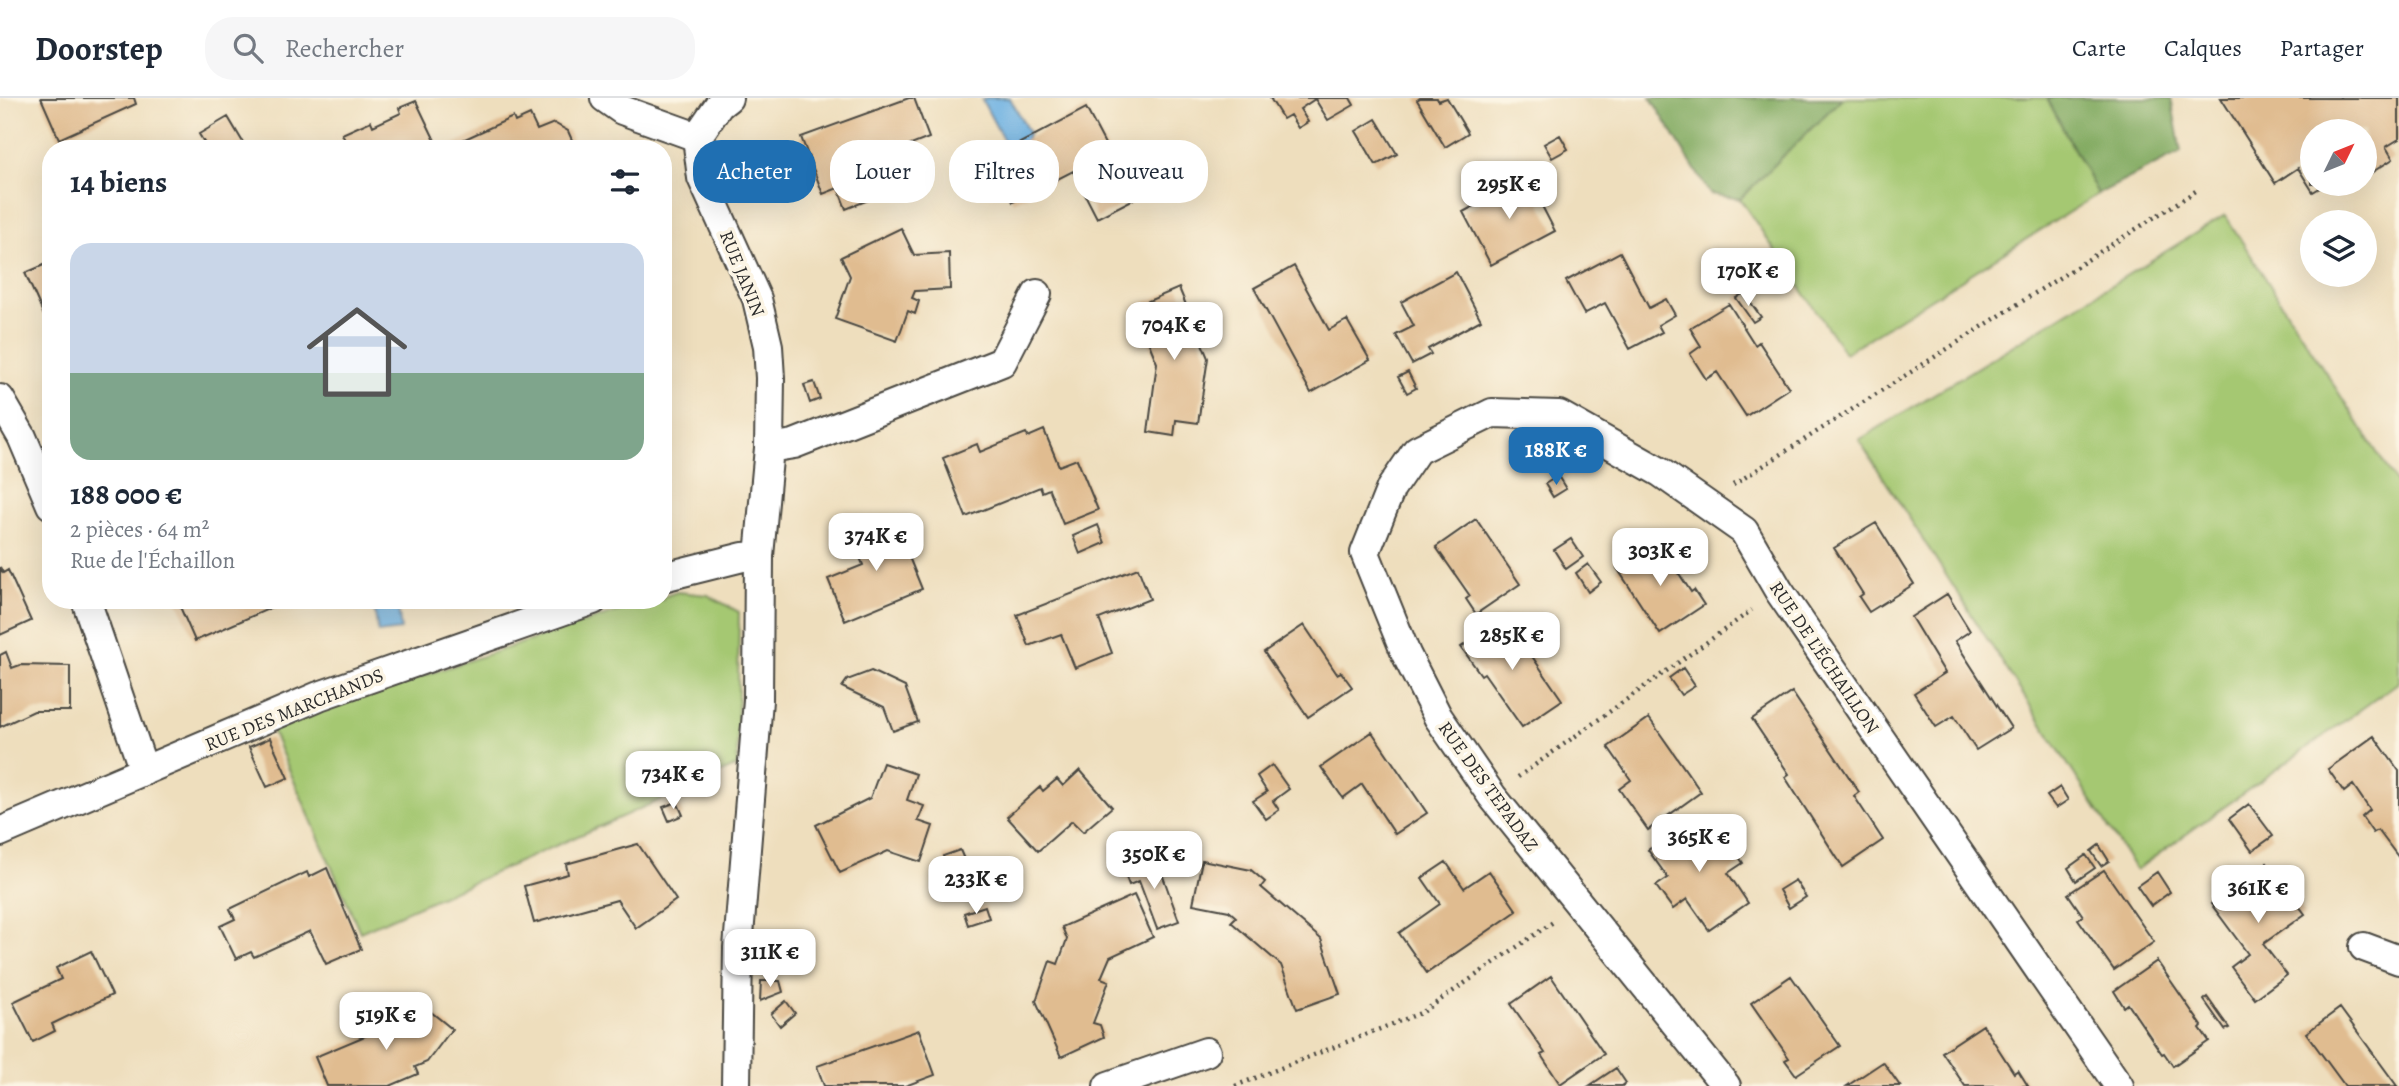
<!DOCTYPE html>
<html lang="fr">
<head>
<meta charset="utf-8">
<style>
  :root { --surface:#fff; --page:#f6f6f7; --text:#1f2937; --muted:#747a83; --line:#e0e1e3; --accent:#1f6fb2 }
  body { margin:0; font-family:Alegreya,serif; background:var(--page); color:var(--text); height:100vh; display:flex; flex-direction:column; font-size:26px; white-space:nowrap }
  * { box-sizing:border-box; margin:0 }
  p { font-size:23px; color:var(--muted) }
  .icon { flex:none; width:38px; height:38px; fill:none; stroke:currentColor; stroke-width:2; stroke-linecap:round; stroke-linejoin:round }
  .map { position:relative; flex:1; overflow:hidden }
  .details { position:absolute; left:42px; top:42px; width:630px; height:469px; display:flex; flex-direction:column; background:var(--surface); border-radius:28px; box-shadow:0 7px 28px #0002 }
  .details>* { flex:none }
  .banner { position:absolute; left:693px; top:42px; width:665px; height:63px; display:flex; gap:14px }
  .needle { width:46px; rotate:47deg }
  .controls { position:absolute; left:2300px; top:21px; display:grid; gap:14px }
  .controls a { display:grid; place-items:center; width:77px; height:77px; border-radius:50%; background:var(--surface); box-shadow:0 7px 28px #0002; font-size:35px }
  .price { position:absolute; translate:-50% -60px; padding:0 16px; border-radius:14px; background:#fff; color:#222; font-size:23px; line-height:46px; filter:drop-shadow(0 2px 4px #0008) }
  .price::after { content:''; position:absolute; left:50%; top:42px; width:21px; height:16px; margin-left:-10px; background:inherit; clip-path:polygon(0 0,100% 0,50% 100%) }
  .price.current { background:var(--accent); color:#fff }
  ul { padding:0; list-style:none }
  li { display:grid; align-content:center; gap:14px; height:371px; padding:0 28px }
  li span { display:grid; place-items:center; height:217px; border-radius:21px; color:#555 }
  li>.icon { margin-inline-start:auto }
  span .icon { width:126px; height:126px; fill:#fffc; stroke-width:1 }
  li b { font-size:30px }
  h2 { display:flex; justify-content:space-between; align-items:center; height:84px; padding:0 28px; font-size:30px }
  .pill { padding:0 24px; border-radius:28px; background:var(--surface); box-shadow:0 7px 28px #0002; font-size:24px; line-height:63px }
  .pill.current { background:var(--accent); color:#fff }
  header { display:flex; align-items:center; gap:42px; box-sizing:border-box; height:98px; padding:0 35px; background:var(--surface); border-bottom:2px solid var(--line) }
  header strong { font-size:33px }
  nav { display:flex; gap:38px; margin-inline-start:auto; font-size:24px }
  .search { width:490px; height:63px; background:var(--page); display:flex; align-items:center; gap:18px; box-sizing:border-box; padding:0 24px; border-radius:28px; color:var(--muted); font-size:26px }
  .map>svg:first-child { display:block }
</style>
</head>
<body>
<header>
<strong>Doorstep</strong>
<div class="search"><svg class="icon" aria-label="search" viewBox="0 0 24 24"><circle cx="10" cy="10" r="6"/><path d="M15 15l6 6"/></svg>Rechercher</div>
<nav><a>Carte</a><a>Calques</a><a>Partager</a></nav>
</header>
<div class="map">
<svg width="2399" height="988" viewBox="0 0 2399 988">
  <rect width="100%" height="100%" fill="#fcf5e5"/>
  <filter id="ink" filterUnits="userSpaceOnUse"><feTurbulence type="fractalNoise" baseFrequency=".0143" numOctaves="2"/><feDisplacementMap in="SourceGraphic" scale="14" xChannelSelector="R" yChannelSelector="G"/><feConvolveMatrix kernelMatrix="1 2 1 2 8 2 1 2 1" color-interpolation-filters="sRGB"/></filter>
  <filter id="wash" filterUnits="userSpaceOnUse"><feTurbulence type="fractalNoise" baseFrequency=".00686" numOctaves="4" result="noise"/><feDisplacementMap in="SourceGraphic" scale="28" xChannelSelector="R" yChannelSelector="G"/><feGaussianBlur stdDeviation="1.57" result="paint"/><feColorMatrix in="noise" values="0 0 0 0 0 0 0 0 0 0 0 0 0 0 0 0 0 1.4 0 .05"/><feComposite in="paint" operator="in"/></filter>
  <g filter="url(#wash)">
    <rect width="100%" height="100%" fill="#eedebd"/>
    <path fill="#a5c872" stroke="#687a4e" stroke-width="2" d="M1842 0H2047L2098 96 1845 255 1740 101Z
      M2225 117 2399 389V584L2136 772 1859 342Z
      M677 494 708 497 739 514 737 668 360 834 270 628 653 502H663V499Z"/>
    <path fill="#84ac64" stroke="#586c48" stroke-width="2" d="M1651 0H1842L1740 101 1710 96Z
      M2047 0H2171L2181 54 2098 96Z"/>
    <path fill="#6cb0e2" stroke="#4c6e86" stroke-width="2" d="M986 0H1010L1029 35 1027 37V42L1015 50 1009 46 1006 47 982 2Z
      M373 502H397L401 532 378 535Z"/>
    <g id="blocks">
      <path fill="#e0bc90" d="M41 0H134L136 6 59 41Z
        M909 0H914L929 40 868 64 881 97 846 111 838 90 823 96 801 39Z
        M1270 0H1350L1354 7 1328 22 1315 1 1300 11 1308 24 1298 30 1290 17 1283 21Z
        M1420 0H1437L1438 3 1447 0 1468 35 1445 49 1417 2Z
        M2221 0H2399V41L2386 49 2393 61 2366 78 2364 33H2312V86H2326L2313 94 2298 70 2275 85Z
        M416 3 439 51H349L342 36 371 23 373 28 401 15 399 10Z
        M1086 10 1134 101 1097 120 1073 73 1013 104 998 76 1011 69 1014 70 1005 53Z
        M530 17 537 32 554 25 568 33 576 51H443L513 19 515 24Z
        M228 19 247 51H208L199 36Z
        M1376 21 1397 56 1376 67 1356 33Z
        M1560 37 1568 51 1552 60 1544 46Z
        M1527 79 1555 133 1491 167 1463 114Z
        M901 130 914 157 949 155 950 191 915 193 912 200 919 203 915 216 908 213 897 243 835 221 850 178 841 159Z
        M1620 154 1649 210 1666 201 1675 217 1658 227 1662 234 1630 251 1605 205 1584 216 1566 183Z
        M51 164V233L25 175Z
        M1294 168 1329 232 1347 222 1370 262 1311 295 1254 190Z
        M1733 173 1739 185 1727 191 1721 179Z
        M1456 174 1481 222 1428 251 1431 256 1412 266 1396 237 1414 228 1401 204Z
        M1179 190 1208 260 1198 325 1176 322 1174 338 1148 334 1157 265 1134 209Z
        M1744 195 1761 219 1753 224 1736 200Z
        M1729 206 1755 247 1759 244 1789 290 1746 318 1717 274 1706 281 1690 256 1701 248 1690 230Z
        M1408 274 1416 290 1407 295 1398 279Z
        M814 284 820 301 810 305 804 287Z
        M1044 332 1059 368 1077 361 1098 412 1063 426 1049 391 1042 394 1040 389 966 419 943 360 977 346 980 354 1026 335 1028 339Z
        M1558 378 1566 391 1553 399 1545 386Z
        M1476 421 1520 486 1476 516 1466 501 1470 498 1436 449Z
        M894 422 922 491 845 523 828 481 863 467 852 439Z
        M1876 425 1914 486 1869 514 1859 499 1863 496 1834 450Z
        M1098 427 1105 445 1080 456 1073 438Z
        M1571 441 1583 459 1566 471 1554 452Z
        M1658 443 1691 494 1694 492 1704 507 1660 536 1617 470Z
        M1588 466 1601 484 1588 494 1576 475Z
        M0 469 3 475 8 472 31 523 0 537Z
        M1138 470 1150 501 1099 521 1112 555 1075 570 1061 536 1029 548 1017 517Z
        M1947 496 1970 533 1955 543 2011 630 1976 652 1954 618 1936 629 1914 595 1945 575 1911 519Z
        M177 502H289L195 543Z
        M1505 519 1562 602 1522 629 1484 575 1481 577 1461 549Z
        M1304 527 1337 576 1341 574 1352 589 1308 619 1264 554Z
        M6 554 12 570 20 567 70 568V613H34L0 629V557Z
        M1683 570 1695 588 1681 597 1669 580Z
        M871 573 905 589 918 624 893 633 884 609 842 589 847 582Z
        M1792 594 1859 694 1854 698 1883 742 1843 769 1785 679 1789 676 1752 621Z
        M1649 620 1701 694 1648 732 1619 691 1631 682 1608 649Z
        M1372 634 1427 715 1395 736 1362 686 1343 700 1321 669Z
        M2374 638 2399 673V760L2378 732 2373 735 2362 719 2370 712 2353 687 2344 694 2328 671Z
        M270 640 288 680 267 689 249 649Z
        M883 665 916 676 907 702 924 708 918 723 933 728 921 764 888 753 840 775 816 727 870 700Z
        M1272 667 1289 691 1273 703 1279 712 1266 721 1253 703 1267 694 1257 678Z
        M1080 672 1112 709 1083 734 1072 723 1038 753 1007 719 1040 689 1043 693 1057 681 1063 688Z
        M2060 689 2068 702 2056 710 2047 698Z
        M677 704 683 717 669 723 663 709Z
        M2249 706 2273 738 2252 753 2229 721Z
        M1691 722 1711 750 1726 739 1743 765 1728 775 1748 805 1709 832 1687 801 1673 811 1656 788 1668 780 1648 752Z
        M638 746 676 802 636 830 617 802 534 825 524 788 568 776 566 766Z
        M2099 747 2109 763 2101 768 2091 753Z
        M960 752 966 766 948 773 943 758Z
        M2086 757 2095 770 2076 783 2068 770Z
        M1156 759 1179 823 1157 831 1139 783 1129 787 1123 771Z
        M1202 762 1251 772 1265 784 1261 789 1321 841 1340 896 1297 911 1281 867 1231 824 1236 819 1229 813 1193 806Z
        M1446 764 1464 790 1489 773 1517 813 1427 875 1399 835 1440 806 1422 780Z
        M2267 765 2305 816 2263 846 2287 877 2255 901 2231 869 2248 856 2211 806Z
        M327 770 361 851 326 866 310 833 254 859 251 854 236 861 220 828 235 821 230 811 307 774 309 779Z
        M2104 772 2154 844 2114 872 2078 821 2083 818 2068 796Z
        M2157 774 2170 794 2151 808 2137 788Z
        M1795 782 1806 799 1789 810 1779 792Z
        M1134 797 1153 839 1110 859 1101 880 1109 883 1093 925 1100 927 1104 939 1061 959 1036 903 1050 863 1058 866 1067 841 1062 829Z
        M985 808 989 820 968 827 964 815Z
        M91 853 112 897 52 926 55 933 33 944 13 904 61 881 56 870Z
        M2157 863 2202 928 2200 930 2209 943 2173 968 2164 955 2162 956 2128 906 2124 909 2114 893Z
        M1551 878 1604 956 1560 986 1541 957 1545 955 1511 906Z
        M1791 878 1840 948 1796 977 1785 962 1789 960 1751 905Z
        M761 883H780L783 894 760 903Z
        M2207 899 2229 930 2225 932 2204 902Z
        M415 901 452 931 427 964 415 969 418 976 390 988H327L315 959 396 925Z
        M786 903 795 915 780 928 771 916Z
        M2340 910 2397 988H2345L2306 935Z
        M1983 927 2014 975 2018 972 2028 988H1965L1942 954Z
        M919 932 935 977 905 988H824L817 968Z
        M1883 964 1900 988H1847Z
        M1616 970 1626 985 1622 988H1589Z"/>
    </g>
  </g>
  <g filter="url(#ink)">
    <use href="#blocks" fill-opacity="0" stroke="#484641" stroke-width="2"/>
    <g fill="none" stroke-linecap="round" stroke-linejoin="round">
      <defs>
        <path id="minor" d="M605 0 622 12 697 39 702 80 757 201 768 248 770 280 769 350 759 458 758 602 738 850 736 988
          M697 39 719 7 728 0
          M0 301 22 339 51 407
          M769 350 794 346 1002 264 1037 196
          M663 479 743 459 759 458
          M86 502 144 673
          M0 734 319 598 593 502
          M2364 849 2399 862
          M1108 988 1206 954
          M1726 988 1492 698 1438 619 1406 556 1365 455 1391 390 1417 352 1492 315 1559 317 1660 374 1744 433 1779 493 2119 988"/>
      </defs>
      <use href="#minor" stroke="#484641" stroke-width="32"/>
      <path stroke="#484641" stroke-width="4.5" stroke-dasharray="2 5" stroke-linecap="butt" d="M1733 387 2199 91
        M1518 679 1752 512
        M1235 988 1423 914 1553 824"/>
      <use href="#minor" stroke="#fff" stroke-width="28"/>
    </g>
  </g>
  <g text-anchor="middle" stroke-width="7" stroke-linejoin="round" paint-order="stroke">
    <g font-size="19" fill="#2b2b2b" stroke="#fcf5e5">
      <text transform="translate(743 175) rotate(68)" y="7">RUE JANIN</text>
      <text transform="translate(1825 559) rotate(56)" y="7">RUE DE L'ÉCHAILLON</text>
      <text transform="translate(294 611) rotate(-22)" y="7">RUE DES MARCHANDS</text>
      <text transform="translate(1489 688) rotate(54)" y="7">RUE DES TEPADAZ</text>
    </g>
  </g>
</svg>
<div class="controls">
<a><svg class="needle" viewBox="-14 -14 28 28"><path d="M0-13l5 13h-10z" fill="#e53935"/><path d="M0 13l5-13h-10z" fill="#747a83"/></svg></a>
<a><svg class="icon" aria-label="layers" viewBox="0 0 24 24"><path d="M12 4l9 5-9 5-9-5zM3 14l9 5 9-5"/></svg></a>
</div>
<b class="price" style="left:1509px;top:123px">295K €</b>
<b class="price" style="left:1748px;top:210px">170K €</b>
<b class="price" style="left:1174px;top:264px">704K €</b>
<b class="price current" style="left:1556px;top:389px">188K €</b>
<b class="price" style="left:876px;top:475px">374K €</b>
<b class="price" style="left:1660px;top:490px">303K €</b>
<b class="price" style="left:1512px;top:574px">285K €</b>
<b class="price" style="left:673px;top:713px">734K €</b>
<b class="price" style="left:1699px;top:776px">365K €</b>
<b class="price" style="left:1154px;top:793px">350K €</b>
<b class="price" style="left:976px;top:818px">233K €</b>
<b class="price" style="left:2258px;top:827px">361K €</b>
<b class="price" style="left:770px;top:891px">311K €</b>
<b class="price" style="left:386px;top:954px">519K €</b>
<div class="banner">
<a class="pill current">Acheter</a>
<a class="pill">Louer</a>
<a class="pill">Filtres</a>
<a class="pill">Nouveau</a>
</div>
<section class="details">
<h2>14 biens<svg class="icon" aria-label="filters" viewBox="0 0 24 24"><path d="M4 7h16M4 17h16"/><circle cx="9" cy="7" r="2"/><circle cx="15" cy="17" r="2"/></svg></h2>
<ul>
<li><span style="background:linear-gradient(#c9d6e8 60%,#7fa58c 0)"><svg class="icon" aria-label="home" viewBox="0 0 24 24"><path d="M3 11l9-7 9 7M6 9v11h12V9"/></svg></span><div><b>188 000 €</b><p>2 pièces · 64 m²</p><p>Rue de l'Échaillon</p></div></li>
</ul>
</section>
</div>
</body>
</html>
